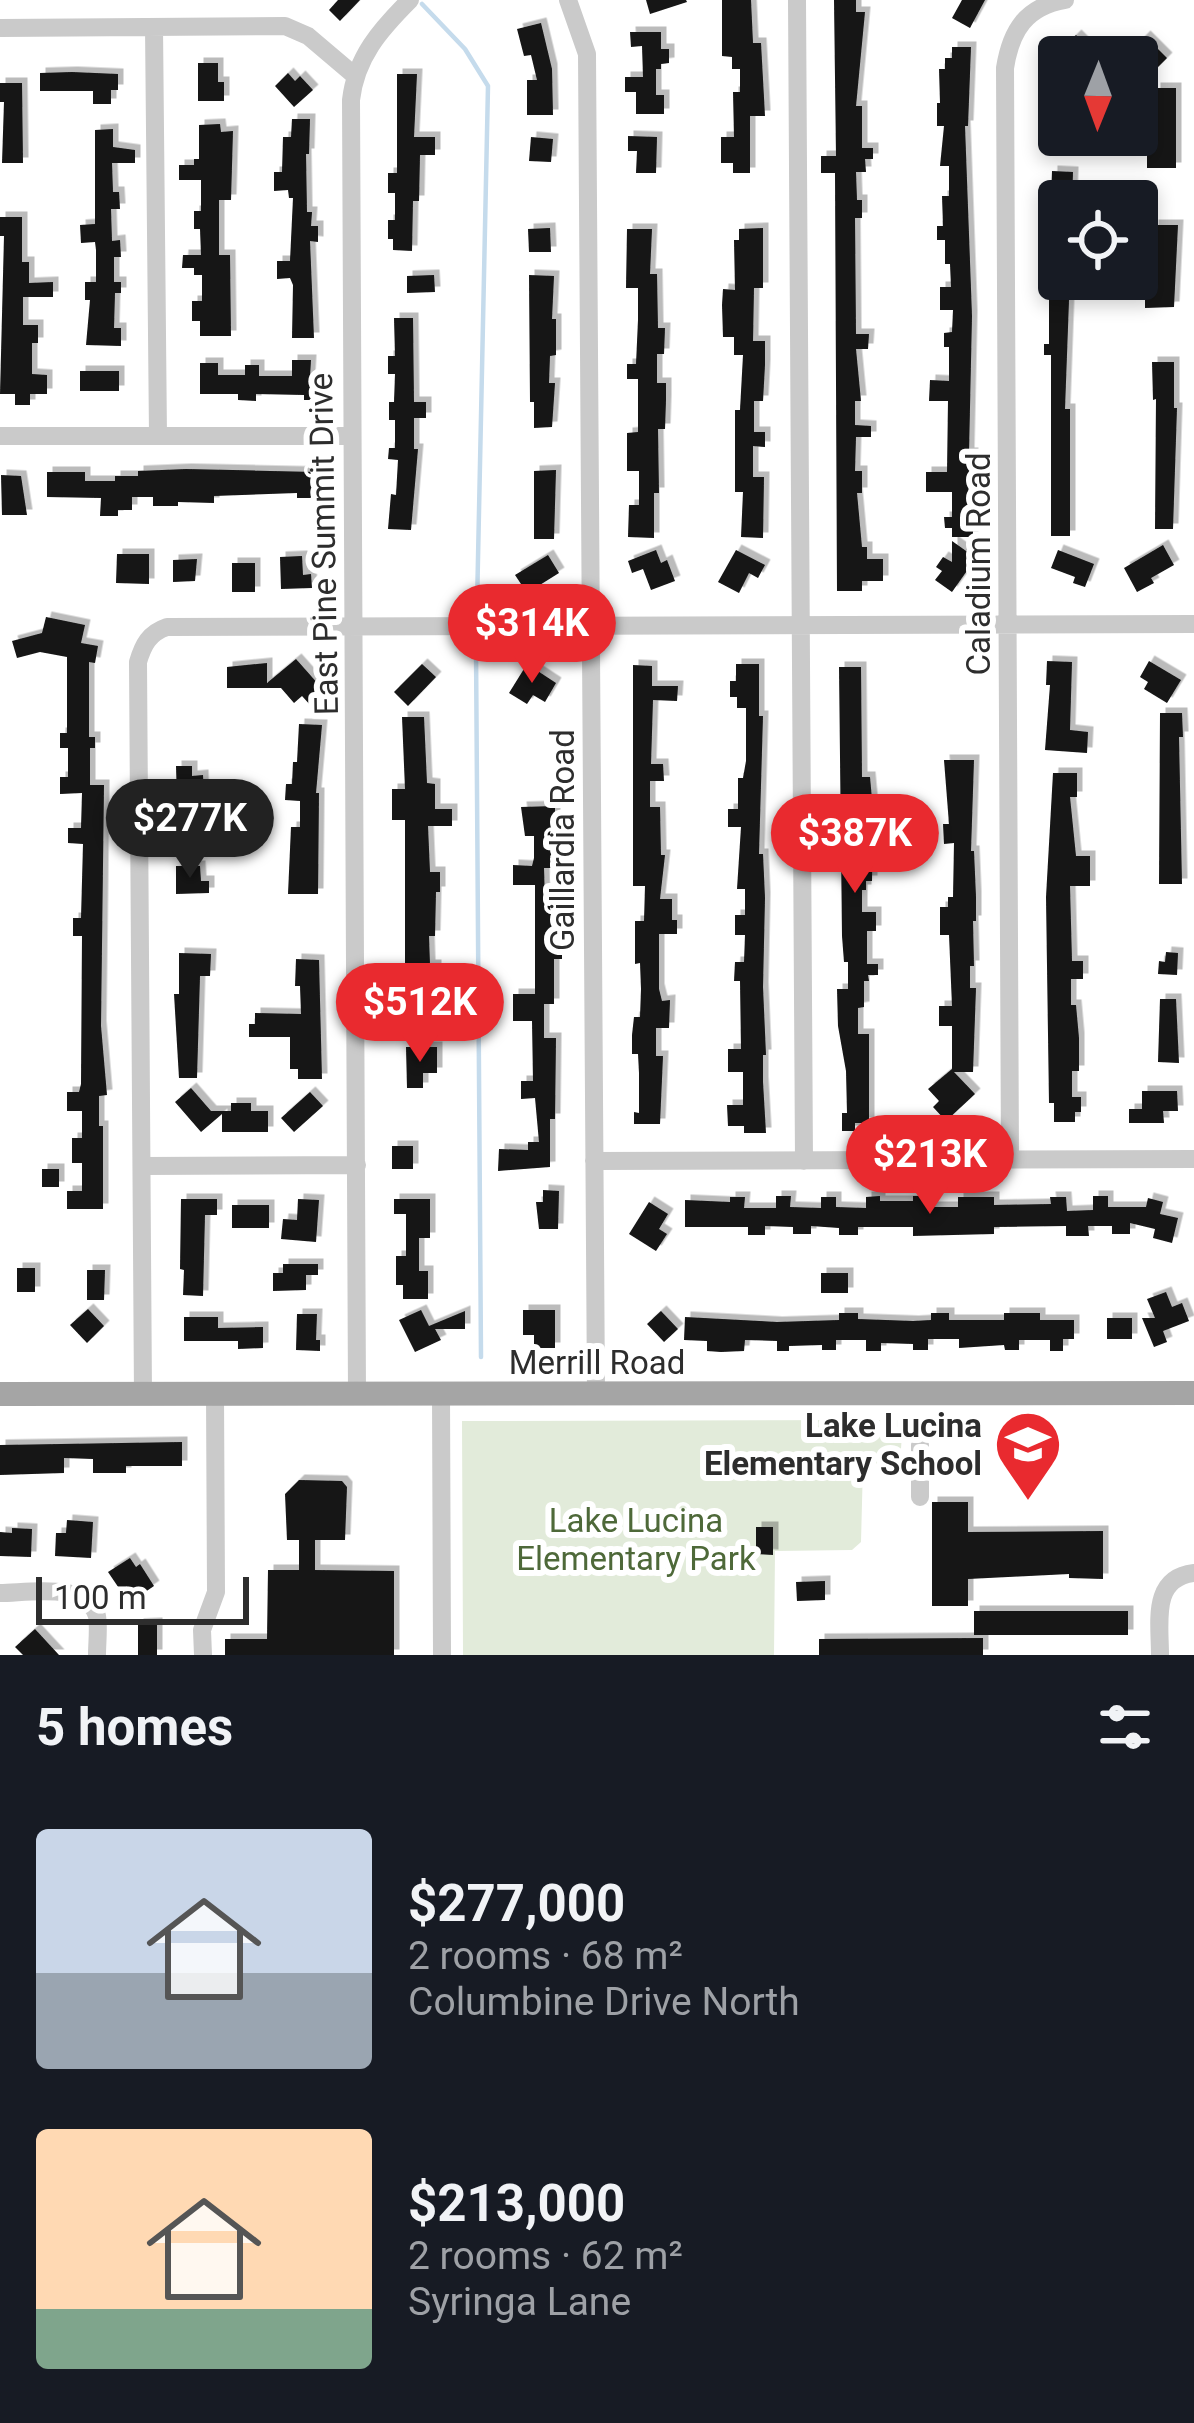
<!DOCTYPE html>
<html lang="en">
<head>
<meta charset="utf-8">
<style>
  :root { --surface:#171b24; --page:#20242c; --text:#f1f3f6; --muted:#9ea1a6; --accent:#e92a2f }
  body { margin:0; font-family:Roboto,sans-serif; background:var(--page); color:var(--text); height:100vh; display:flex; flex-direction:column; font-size:45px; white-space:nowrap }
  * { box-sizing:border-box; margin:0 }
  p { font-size:39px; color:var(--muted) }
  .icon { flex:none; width:66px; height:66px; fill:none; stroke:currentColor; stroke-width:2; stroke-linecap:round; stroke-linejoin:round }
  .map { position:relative; height:1655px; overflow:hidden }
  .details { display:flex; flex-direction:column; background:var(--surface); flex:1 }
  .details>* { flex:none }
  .needle { width:78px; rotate:181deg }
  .buttons { position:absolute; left:1038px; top:36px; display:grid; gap:24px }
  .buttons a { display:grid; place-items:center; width:120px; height:120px; border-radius:12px; background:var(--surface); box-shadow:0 6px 18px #0003; font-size:60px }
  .scale { position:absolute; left:36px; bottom:30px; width:213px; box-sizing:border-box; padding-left:12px; border:6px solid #2d2d2d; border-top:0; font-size:33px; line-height:42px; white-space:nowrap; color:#2d2d2d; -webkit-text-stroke:9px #fff; paint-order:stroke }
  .price { position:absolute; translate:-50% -102px; padding:0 27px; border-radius:42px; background:var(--accent); color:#fff; font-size:39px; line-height:78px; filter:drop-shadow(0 3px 6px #0008) }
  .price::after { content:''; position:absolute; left:50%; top:72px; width:36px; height:27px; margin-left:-18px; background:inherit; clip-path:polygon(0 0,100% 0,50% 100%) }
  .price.active { background:#222; color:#fff }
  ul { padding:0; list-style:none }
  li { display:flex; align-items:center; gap:36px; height:300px; padding:0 36px }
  li span { display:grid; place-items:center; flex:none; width:336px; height:240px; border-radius:12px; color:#555 }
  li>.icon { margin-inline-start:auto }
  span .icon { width:144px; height:144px; fill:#fffc; stroke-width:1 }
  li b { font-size:51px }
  h2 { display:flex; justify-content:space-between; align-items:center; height:144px; padding:0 36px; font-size:51px }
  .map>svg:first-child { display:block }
</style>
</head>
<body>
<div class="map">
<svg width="1194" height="1655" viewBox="0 0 1194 1655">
  <defs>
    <filter id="shadow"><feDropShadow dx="5.5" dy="-5.5" stdDeviation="0" flood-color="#0004"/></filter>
  </defs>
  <rect width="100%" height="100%" fill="#fff"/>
  <path fill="#e2ebda" d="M903 1420 900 1463 863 1464 861 1542 852 1550 775 1551 774 1655H463L462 1421Z"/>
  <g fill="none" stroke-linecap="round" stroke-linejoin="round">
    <path stroke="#c5dbec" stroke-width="4.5" d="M422 4 465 49 488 86 477 606
      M476 648 481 1357"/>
  </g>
  <path fill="#141414" filter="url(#shadow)" d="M338 0H360L340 21 329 10Z
    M646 0H686L687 2 650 14Z
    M722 0H751L753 43H761L765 116H750V173H733V163H721V137H734L733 92H740V69H732V57L722 56Z
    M834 0H856V12H865L856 106H862V148H873V159H865L866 172H856L857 200H862V218H855L856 334H869L868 349H856L861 401H855V425L871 426V437H856L855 471H862V493H857L862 547H867V559H883V581H862V591H837L835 173H821V156H836Z
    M962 0H985L970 28 952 18Z
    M541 23 552 69 553 115H527V80H537L531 55 524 56 517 29Z
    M630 32H661V49H669V63L661 64V69H656V95H664V114H636V92H625V77H643L642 46 631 47Z
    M1076 35 1091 50 1085 57H1054Z
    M1145 36 1167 58 1152 73 1130 51Z
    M952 47H971L968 126H965L972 316 969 453H973L967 500H973V537H952V528H945L944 517H952V492H926V472H947L948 401H929L930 380 949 381V347H944V333L952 332 953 310H940V287H951L950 264H945V240H937V226H943L942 196H949V166H940L944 126H937V103H940L939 69H945V58H952Z
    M198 63H218V82H224V101H198Z
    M72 72 118 74V90H111V104H93V91H40V73Z
    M288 73 295 81 300 76 313 90 294 107 275 86Z
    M397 74H417L414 137H435V155H420L419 201H413L412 251 393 250V239H388V220H395V193H388V173H397Z
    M0 83H22L23 163H2L4 102H0Z
    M1155 88H1176V168H1147V135H1155Z
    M292 119H310L309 154H306L307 212H312L311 226H318V242L310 241 314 338H292L293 285 290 278 277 279V261H290L293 198H289L288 190 274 191V172H282L283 137H291Z
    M220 124 221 132 233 131 231 200H219V255H230L231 336H200V321H192V301H202V275H194V268H182L183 255H201L200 229H194V211H201V180H179V165H194V159H199V125Z
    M113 129V147L135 150V163H112L113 192H119L120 209H111L112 241 120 240 121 257H114V282H121V293H115L114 328H121V346L86 345 90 300H85V282H96V250L95 242 81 243 80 225 95 224V130Z
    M628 136 657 137 656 173H636L637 151H628Z
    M531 137 553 139 551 162 529 161Z
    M1052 171 1073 172 1072 201H1051Z
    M0 217H22V262H29V283L53 282V297H23V325H38V343H32V374L47 375V394H30V405H15V394H0L4 236H0Z
    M1153 225H1178L1174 307 1145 308V287L1152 288Z
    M550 228 551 252H529L528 229Z
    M763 228V288H754L753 341H765V365L763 401H754V432H765V447L753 446V477H764L763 538 741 537 743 492H735V410H740L743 355H734V337H723L722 305 723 289 735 290 734 240H739V229Z
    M627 229H652L650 274H657L658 328H665L664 354H657V383H666V400L665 429H658L659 493H654V538L628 537 629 505H639V471H627V433L638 432V379H627V364H636L638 320V288H626Z
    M434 275 435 292 407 293V276Z
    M529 275 554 276 552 319H556V355L550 356 549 383H555L552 427 534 428V402H530Z
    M1049 279H1070V288H1079V300H1069L1065 409H1070V536H1051V355H1044V344H1049Z
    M394 318H413L414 402H426V418H414V449H418L411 530 388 529 391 494 396 495 398 460 388 459 389 448H395V420H389V402H394L395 374H388V356H395Z
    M292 360H311L310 377H318L317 400H304V395L256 394V401L238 400V394H200V363H218V375H245V365H259V376H292Z
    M1152 362H1174V408H1177L1173 529H1155L1156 399 1153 400Z
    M80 371H119V391H80Z
    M186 469 318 472V498H297V493L214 496V503L178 502V506H153V497H132V510H118V516H100L101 498 47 497V472H85V481H115V476H138V471Z
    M556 470 554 539H534V471Z
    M1 475 21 476 27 515H2Z
    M952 541 976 558 952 592 935 580 942 571 936 567 943 557 952 562Z
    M1163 545 1174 565 1151 578 1154 583 1137 592 1124 568Z
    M656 550 661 563 667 560 675 581 651 590 643 569 632 573 628 561Z
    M736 550 765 565 758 578 749 573 739 593 718 582Z
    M1058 550 1094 564 1085 587 1073 583 1075 577 1051 568Z
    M117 554H149V584L116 583Z
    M548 555 559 573 527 593 515 575Z
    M302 556 303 575 311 574 312 588 281 589 280 557Z
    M197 559 195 581 173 582V560Z
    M232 563H255V592H232Z
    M46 617 85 625 81 643 98 646 95 663 89 662V737H95V748H90V785H104L101 1026 107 1095 99 1096V1126H103V1209H67V1191H82V1163H72V1138H82V1111H67V1092H79L81 1084 82 936H73V918H81L83 844 68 843V828H81L82 793 60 794V777H68V748H60V733H67V657L40 652 17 658 12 641 42 633Z
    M296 659 327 694 312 707 302 696 294 703 281 688H227V667L267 663V683Z
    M1047 661 1072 662 1070 730 1088 732 1087 753 1045 750 1050 685H1046Z
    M1149 661 1181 680 1167 703 1144 689 1148 682 1140 677Z
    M422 664 436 677 408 706 394 692Z
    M527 664 556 683 545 702 533 695 527 704 509 693Z
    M736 664H759V716H763L759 854H763L765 898 763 987 766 1055H763V1082L766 1133H744V1126H728L727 1105H743V1072H728V1049H741L740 981H734L735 962H744L745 935H735V915H745V889H737L741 827H728V809H738V778H743L746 761V708H737V697H730V681H736Z
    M633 665 652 666V686H678L677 701 653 700 651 764H663L664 781H650V807H660L661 855H665L660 899H672V920H677V934H659V989L662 1001 670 1000 669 1028H656V1056H663L660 1124H634V1112L639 1113V1073L638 1054H632V1035L634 1017H640L641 989 640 963 635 964V921H644L645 886H633Z
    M839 667H861L862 777H870L873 810 872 881H866V890H862V912H876V931H867V964H878V975H868L869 981H864V1007L858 1008V1034H869V1123H855V1131H842V1113H847L846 1071 838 1026 837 989H848V962H844L842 936Z
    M1160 713H1182L1183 737H1179L1182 884H1159Z
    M402 717H424L427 783 435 784V809H452V826H428L430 872H440V892H436L435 936H429L430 965H436V980H432V1025L405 1023V820H392V789H405Z
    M299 724 322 725 316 793H319L318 894H288L291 827H300V801L285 800 286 784H292L293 762H297Z
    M944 760H974L971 851H974L976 897V921H973L974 966H970V988H976L973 1072H954L975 1094 946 1121 933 1107 939 1101 928 1089 952 1069V1026H939V1006H952L949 935H940V907H948V897H953L954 843 944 844 943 824H949Z
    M176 766H192V776L203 775 204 799 192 800 191 823H202L200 843 178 842 181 800H177Z
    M1053 773H1077V797H1070L1076 856H1090V886H1070L1072 961H1083V979H1071V1005H1076L1079 1038V1071H1072V1097H1081V1112H1075V1122H1054V1103H1049L1046 897Z
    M555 806V868H544L545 901 553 902 552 944H562V959H554V1004H544V1038H556L555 1119H550V1167L498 1171 499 1149 528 1150V1142H539L535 1098 521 1099V1081H533L532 1021H513V994H535V885H513V865L532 866 534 858V836H525L521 807Z
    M176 866H200L201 881H209V893L176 894Z
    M1166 952 1178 953 1177 975 1158 974 1159 961 1165 962Z
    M179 953 211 954 210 976H200L197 1078H179L174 994H179Z
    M296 959 319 960 322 1079H298V1069H290V1037H249V1024H255V1013L301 1014 300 986H295Z
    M1160 999H1176L1179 1063 1158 1062Z
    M406 1047H437V1073H423V1088H407Z
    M191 1088 211 1111H231V1103H251V1111H268V1132H222V1114L201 1132 175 1102Z
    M1142 1091H1177L1178 1111H1163L1164 1123H1129V1109H1142Z
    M310 1092 323 1106 294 1132 281 1118Z
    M392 1146H413V1169H392Z
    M42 1169H59V1187H42Z
    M543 1190 559 1191 558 1229H539L536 1202H543Z
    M776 1196H791L790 1207 821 1208V1197H836V1207L866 1208V1197L880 1196V1201H913V1196H927V1207H958V1197H994V1205L1051 1204 1050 1197H1066L1067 1211 1093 1210V1196H1108V1207H1146L1148 1198 1163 1202 1160 1214 1178 1218 1172 1243 1153 1238 1155 1229 1130 1223V1234H1112V1226H1088L1089 1236H1066V1226L994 1227V1234L913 1236V1227H858V1235H839V1228L811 1226V1234H793V1227L765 1226V1235H748V1227H685V1200L730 1202V1197H745L744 1208H776Z
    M181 1199H217V1215H205L203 1296 183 1295 184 1270 180 1269Z
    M298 1199 319 1200 316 1242 281 1239 283 1219 297 1220Z
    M394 1199H430V1238H419V1271H428V1299H403V1285H396V1256H406V1214H394Z
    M649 1202 668 1214 659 1229 667 1234 656 1251 629 1234Z
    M232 1205H269V1228H232Z
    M283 1264H318V1275H306V1290L273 1291V1273H283Z
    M17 1268H35V1292H17Z
    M87 1270H105L104 1300H87Z
    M821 1273H848V1293H821Z
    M1166 1292 1172 1307 1182 1303 1189 1321 1163 1331 1167 1342 1154 1347 1142 1318H1155L1147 1299Z
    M88 1309 104 1326 87 1343 70 1325Z
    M421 1310 429 1326 465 1311V1329H435L441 1340 415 1352 399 1320Z
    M523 1310H555V1348H534V1335H523Z
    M661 1311 678 1329 664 1342 647 1324Z
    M839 1313H858V1319L913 1321 931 1320V1313H949V1320H1004V1313H1040V1320H1074V1339H1063V1351H1050V1340H1019V1350H1005L1004 1345 959 1348V1339H928V1350H913V1344L881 1343V1351H866V1340H836V1350H822V1345L789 1346V1351H777V1341L745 1340 744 1351 721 1352 707 1351V1341L684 1340 685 1317 777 1322 839 1320Z
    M297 1314H317L316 1340H320V1351L296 1350Z
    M184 1317H218V1328L263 1327V1348L238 1349V1341H184Z
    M1107 1318H1132V1339H1107Z
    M182 1442V1466H126V1473H93V1459L64 1458V1473L0 1475V1445Z
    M299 1480 342 1481 347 1487 345 1540H315V1570L394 1571V1655H225V1639H267L268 1570H299V1540H287L285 1494Z
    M932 1502H968V1532L1103 1531V1579L1069 1578V1574L968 1579V1606H932Z
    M67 1520 93 1522 91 1558 55 1556 56 1533H66Z
    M756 1527H773V1555L756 1554Z
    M12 1528 32 1529 31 1557 0 1556V1532L12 1533Z
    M130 1558 136 1567 140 1564 154 1586 129 1603 108 1572Z
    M825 1581V1600L797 1601 796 1582Z
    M974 1611H1128V1635H974Z
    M157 1623V1655H138V1624Z
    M35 1629 59 1655H23L15 1647Z
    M983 1638V1655H819V1639Z"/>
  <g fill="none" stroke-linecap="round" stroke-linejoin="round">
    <path stroke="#cacaca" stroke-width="18" d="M568 0 587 54 596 1395
      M797 0 804 1161
      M154 27 158 436
      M0 28 285 26 308 36 354 75
      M0 436H352
      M1010 1159 1005 68C1011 30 1026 7 1065 0
      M594 1161 1194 1159
      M143 1166 357 1165
      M441 1394 442 1655
      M143 1395 138 662C143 645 149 633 167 627L1194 624
      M357 1395 351 100C356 57 380 30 410 0
      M920 1497V1445
      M0 1593C27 1593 87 1581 97 1616 99 1627 97 1643 97 1655
      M203 1655 202 1630 216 1592 215 1394
      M1160 1655C1160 1622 1151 1578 1194 1573"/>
    <path stroke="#a5a5a5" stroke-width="24" d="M0 1394 1194 1393"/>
  </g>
  <defs>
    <symbol id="school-pin" viewBox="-11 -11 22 30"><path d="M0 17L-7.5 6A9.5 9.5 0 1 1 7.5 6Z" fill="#e92a2f" stroke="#fff"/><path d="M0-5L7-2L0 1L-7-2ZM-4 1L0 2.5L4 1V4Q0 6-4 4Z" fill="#fff"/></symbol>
  </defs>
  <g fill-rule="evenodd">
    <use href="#school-pin" x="990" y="1406" width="76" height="104"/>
  </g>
  <g text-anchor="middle" stroke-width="12" stroke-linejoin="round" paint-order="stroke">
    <g font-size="33" fill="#2d2d2d" stroke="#fff">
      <text transform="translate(323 544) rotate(-91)" y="12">East Pine Summit Drive</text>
      <text transform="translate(978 564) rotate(-90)" y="12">Caladium Road</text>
      <text transform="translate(562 840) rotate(-90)" y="12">Gaillardia Road</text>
      <text x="597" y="1374">Merrill Road</text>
    </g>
    <g font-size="33" font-weight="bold" fill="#2d2d2d" stroke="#fff" text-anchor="end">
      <text x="982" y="1437">Lake Lucina<tspan x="982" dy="38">Elementary School</tspan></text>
    </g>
    <g font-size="33" fill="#4e6939" stroke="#fff">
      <text x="636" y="1532">Lake Lucina<tspan x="636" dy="38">Elementary Park</tspan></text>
    </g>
  </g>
</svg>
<div class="buttons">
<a><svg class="needle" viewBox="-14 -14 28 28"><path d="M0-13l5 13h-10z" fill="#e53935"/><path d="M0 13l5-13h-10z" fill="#9ea1a6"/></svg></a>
<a><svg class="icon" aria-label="locate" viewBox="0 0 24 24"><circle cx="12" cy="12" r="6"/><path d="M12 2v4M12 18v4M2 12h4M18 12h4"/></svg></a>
</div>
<div class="scale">100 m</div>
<b class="price" style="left:532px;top:686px">$314K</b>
<b class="price active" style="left:190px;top:881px">$277K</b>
<b class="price" style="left:855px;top:896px">$387K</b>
<b class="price" style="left:420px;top:1065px">$512K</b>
<b class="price" style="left:930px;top:1217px">$213K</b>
</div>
<section class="details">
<h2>5 homes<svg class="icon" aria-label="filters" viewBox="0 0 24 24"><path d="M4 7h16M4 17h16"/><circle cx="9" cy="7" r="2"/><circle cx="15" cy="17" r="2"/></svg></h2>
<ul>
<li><span style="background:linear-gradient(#c9d6e8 60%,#9aa5b1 0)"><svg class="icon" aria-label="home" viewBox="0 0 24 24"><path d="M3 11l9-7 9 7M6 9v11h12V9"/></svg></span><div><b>$277,000</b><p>2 rooms · 68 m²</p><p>Columbine Drive North</p></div></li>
<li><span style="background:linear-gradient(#ffd9b3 75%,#7fa58c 0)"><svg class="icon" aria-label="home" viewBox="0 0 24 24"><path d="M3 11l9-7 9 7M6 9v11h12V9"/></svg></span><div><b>$213,000</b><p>2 rooms · 62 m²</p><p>Syringa Lane</p></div></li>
</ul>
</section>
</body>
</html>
